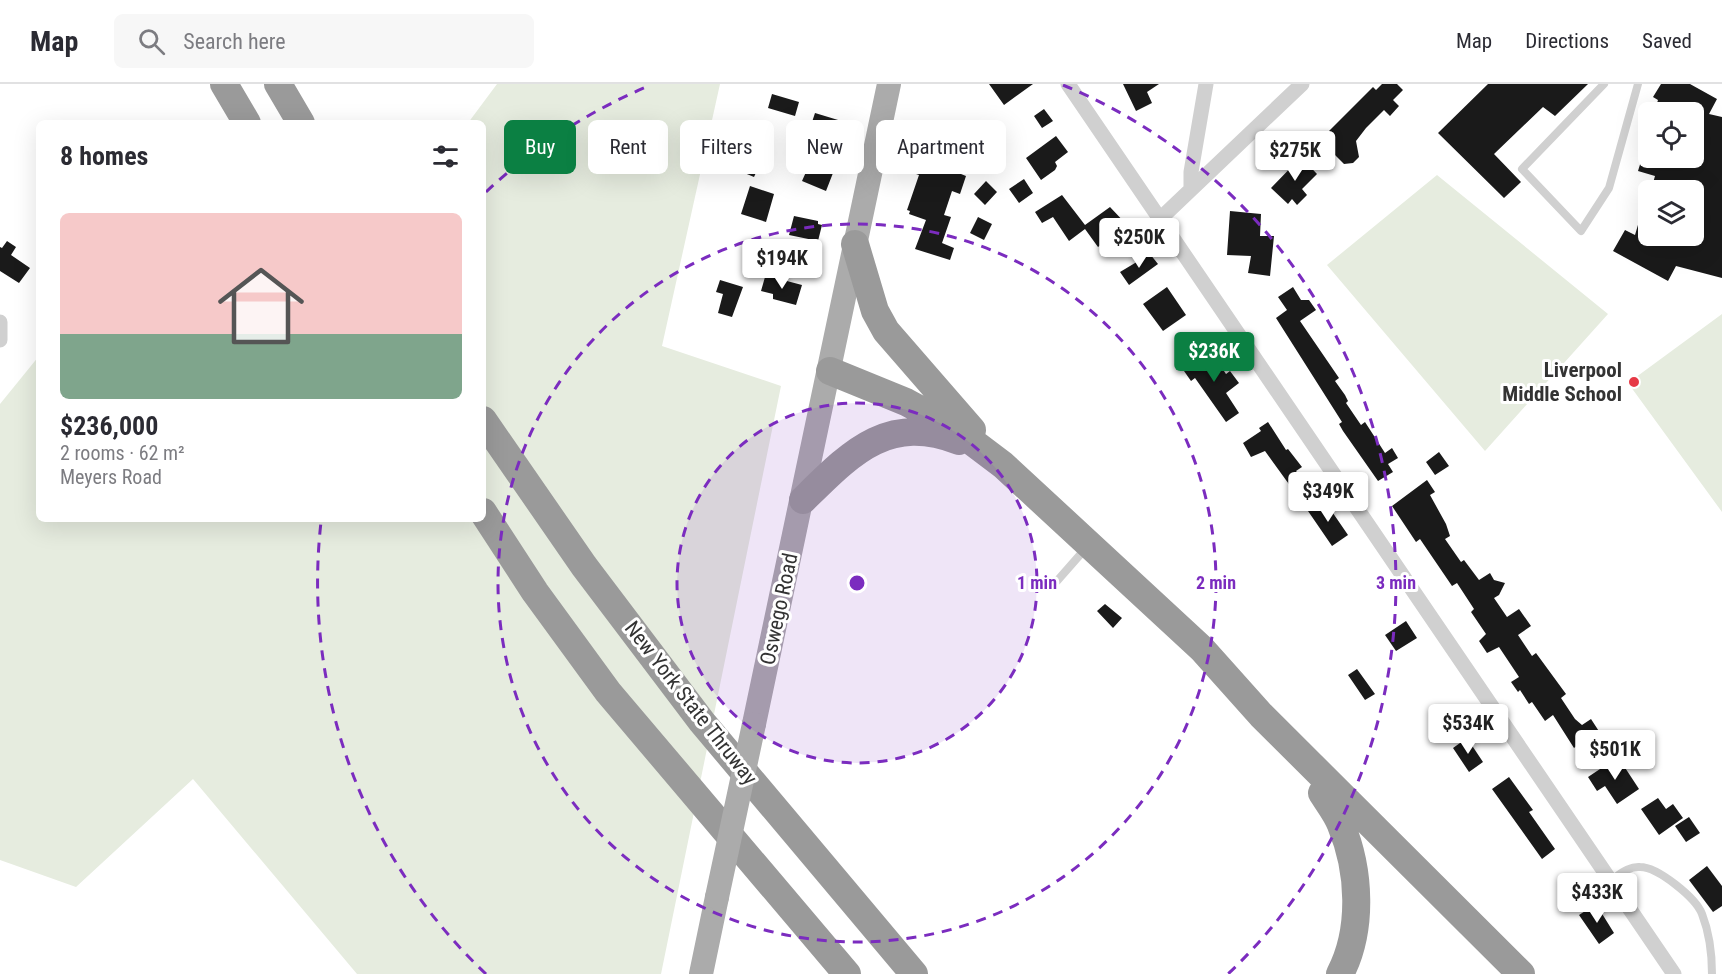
<!DOCTYPE html>
<html lang="en">
<head>
<meta charset="utf-8">
<style>
  :root { --surface:#fff; --page:#f7f7f7; --text:#2b2b33; --muted:#7c7c81; --line:#e1e1e2; --accent:#0b8043 }
  body { margin:0; font-family:"Roboto Condensed",sans-serif; background:var(--page); color:var(--text); height:100vh; display:flex; flex-direction:column; font-size:22px; white-space:nowrap }
  * { box-sizing:border-box; margin:0 }
  p { font-size:20px; color:var(--muted) }
  .icon { flex:none; width:33px; height:33px; fill:none; stroke:currentColor; stroke-width:2; stroke-linecap:round; stroke-linejoin:round }
  .map { position:relative; flex:1; overflow:hidden }
  .sheet { position:absolute; left:36px; top:36px; width:450px; height:402px; display:flex; flex-direction:column; background:var(--surface); border-radius:9px; box-shadow:0 6px 24px #0002 }
  .sheet>* { flex:none }
  .guide { position:absolute; left:504px; top:36px; width:570px; height:54px; display:flex; gap:12px }
  .tools { position:absolute; left:1638px; top:18px; display:grid; gap:12px }
  .tools a { display:grid; place-items:center; width:66px; height:66px; border-radius:9px; background:var(--surface); box-shadow:0 6px 24px #0002; font-size:30px }
  .price { position:absolute; translate:-50% -51px; padding:0 14px; border-radius:6px; background:#fff; color:#222; font-size:20px; line-height:39px; filter:drop-shadow(0 2px 3px #0008) }
  .price::after { content:''; position:absolute; left:50%; top:36px; width:18px; height:14px; margin-left:-9px; background:inherit; clip-path:polygon(0 0,100% 0,50% 100%) }
  .price.current { background:var(--accent); color:#fff }
  ul { padding:0; list-style:none }
  li { display:grid; align-content:center; gap:12px; height:318px; padding:0 24px }
  li+li { border-top:2px solid var(--line) }
  li span { display:grid; place-items:center; height:186px; border-radius:9px; color:#555 }
  li>.icon { margin-inline-start:auto }
  span .icon { width:108px; height:108px; fill:#fffc; stroke-width:1 }
  li b { font-size:26px }
  h2 { display:flex; justify-content:space-between; align-items:center; height:72px; padding:0 24px; font-size:26px }
  .tag { padding:0 21px; border-radius:9px; background:var(--surface); box-shadow:0 6px 24px #0002; font-size:21px; line-height:54px }
  .tag.current { background:var(--accent); color:#fff }
  header { display:flex; align-items:center; gap:36px; box-sizing:border-box; height:84px; padding:0 30px; background:var(--surface); border-bottom:2px solid var(--line) }
  header strong { font-size:28px }
  nav { display:flex; gap:33px; margin-inline-start:auto; font-size:21px }
  .search { width:420px; height:54px; background:var(--page); display:flex; align-items:center; gap:15px; box-sizing:border-box; padding:0 21px; border-radius:9px; color:var(--muted); font-size:22px }
  .map>svg:first-child { display:block }
</style>
</head>
<body>
<header>
<strong>Map</strong>
<div class="search"><svg class="icon" aria-label="search" viewBox="0 0 24 24"><circle cx="10" cy="10" r="6"/><path d="M15 15l6 6"/></svg>Search here</div>
<nav><a>Map</a><a>Directions</a><a>Saved</a></nav>
</header>
<div class="map">
<svg width="1722" height="890" viewBox="0 0 1722 890">
  <rect width="100%" height="100%" fill="#fff"/>
  <path fill="#e6ecdf" d="M497 0H720L662 262 781 302 661 890H357L193 695 76 803 0 776V320L39 272V435H483V39H468Z
    M1437 91 1608 230 1485 367 1327 181Z
    M1722 230V428L1628 299Z"/>
  <path fill="#1a1a1a" d="M989 0H1033L1004 21Z
    M1123 0H1159L1147 8 1152 19 1136 27Z
    M1382 0H1397L1403 6 1393 16 1399 22 1390 32 1384 26 1366 44 1356 57 1359 73 1353 79 1344 80 1320 56 1373 3 1376 6Z
    M1488 0H1588L1555 32 1543 23 1494 70 1521 98 1504 114 1438 49Z
    M1661 0H1690L1717 15 1709 30 1722 33V194L1676 182 1668 197 1613 167 1625 146 1635 151 1645 117H1648V152H1694V106H1651L1655 92 1638 87 1642 74H1694V28H1654L1658 16 1653 13Z
    M772 10 799 18 795 32 768 24Z
    M1044 25 1053 37 1042 44 1034 32Z
    M815 29 848 39 841 60 817 53 820 44 811 41Z
    M1056 52 1068 68 1055 78 1057 82 1055 86 1041 96 1026 74Z
    M919 70 958 83 956 88 966 92 960 110 952 107 944 131 951 133 942 159 954 164 950 176 915 165 926 136 909 130 910 127 907 126 919 91 913 89Z
    M1301 73 1317 90 1302 105 1307 111 1297 121 1292 115 1288 120 1271 104Z
    M748 75 760 80 754 93 742 88Z
    M810 79 833 89 826 107 802 97Z
    M1024 95 1033 109 1019 119 1009 105Z
    M986 97 997 108 985 121 974 110Z
    M750 102 774 110 766 138 741 130Z
    M1062 111 1085 141 1110 123 1127 141 1098 163 1085 145 1069 157 1053 133 1042 139 1035 128Z
    M1230 127 1261 130 1260 152H1274L1270 192 1248 189 1251 172 1227 171Z
    M794 132 818 137V140L822 141 818 157 789 151Z
    M978 133 992 140 984 156 970 149Z
    M7 157 16 163 11 171 30 184 19 199 0 187V163L2 164Z
    M1150 170 1158 180 1129 201 1120 188Z
    M768 192 802 201 796 221 773 215V210L761 207 765 193Z
    M720 196 743 203 732 233 718 229 723 210 716 208Z
    M1167 203 1186 231 1163 247 1143 220Z
    M1293 203 1301 216H1309L1316 226 1300 237 1339 294 1335 297 1345 311 1348 317 1346 319 1361 341 1365 338 1385 369 1392 364 1398 374 1388 380 1393 388 1378 397 1343 347 1339 340 1342 338 1276 234 1287 226 1278 213Z
    M1209 265 1226 290 1230 287 1239 299 1226 309 1239 329 1226 338 1195 294 1191 297 1184 287 1193 282 1190 278Z
    M1268 338 1286 366 1288 365 1302 383 1296 387 1302 395 1291 403 1265 367 1251 373 1243 359 1261 347 1259 344Z
    M1439 368 1449 382 1435 391 1426 378Z
    M1427 396 1435 408 1430 411 1446 440 1450 452 1445 455 1461 478 1464 476 1479 496 1490 489 1494 496 1505 499 1499 511 1494 514 1507 533 1519 525 1531 542 1518 551 1532 572 1536 569 1566 610 1561 614 1575 635 1582 641 1591 635 1604 655 1585 668 1579 660 1574 664 1553 631 1545 637 1532 618 1529 620 1520 606 1518 608 1511 598 1519 593 1499 563 1487 569 1479 557 1486 550 1471 528 1474 525 1457 499 1452 502 1420 455 1416 458 1392 422Z
    M1324 416 1348 451 1332 462 1308 427Z
    M1105 520 1122 534 1113 544 1097 527Z
    M1406 537 1417 554 1396 567 1385 551Z
    M1357 585 1375 610 1365 616 1348 591Z
    M1467 654 1483 678 1469 688 1453 664Z
    M1618 673 1639 705 1617 720 1605 702 1597 707 1588 693Z
    M1509 693 1533 726 1529 728 1555 765 1542 775 1492 705Z
    M1658 714 1666 725 1673 720 1683 734 1659 751 1641 725Z
    M1689 733 1700 749 1686 758 1675 742Z
    M1707 782 1722 802V822L1713 828 1689 796Z
    M1596 820 1614 849 1599 860 1579 831Z"/>
  <g fill="none" stroke-linecap="round" stroke-linejoin="round">
    <path stroke="#d0d0d0" stroke-width="8" d="M1604 0 1522 85 1581 147 1609 104 1638 0
      M1057 497 1086 464
      M1611 796C1619 791 1629 782 1640 783 1658 783 1696 814 1702 830 1709 848 1712 871 1712 890"/>
    <path stroke="#d0d0d0" stroke-width="15" d="M1068 0 1674 890
      M1191 105V88L1206 0
      M1160 135 1302 0
      M0 238V256"/>
    <path stroke="#ababab" stroke-width="24" d="M754 640 889 0
      M701 890 717 813"/>
    <path stroke="#9a9a9a" stroke-width="28" d="M224 0 247 39
      M278 0 301 39
      M855 160 875 227 886 247 972 346
      M830 287 906 318 954 344 1003 381 1202 565 1261 631 1521 890
      M483 336 584 482 702 638 914 890
      M803 416C850 370 887 329 959 357
      M483 428 535 508 608 608 847 890
      M1322 709C1329 720 1337 730 1341 741 1360 786 1363 846 1340 890"/>
    <path stroke="#ababab" stroke-width="24" d="M717 813 754 640"/>
  </g>
  <circle cx="857" cy="499" r="180" fill="#7b2cbf" fill-opacity=".12"/>
  <g fill="none" stroke="#7b2cbf" stroke-width="3" stroke-dasharray="10 8">
    <circle cx="857" cy="499" r="180"/>
    <circle cx="857" cy="499" r="359"/>
    <path d="M486 890A539 539 0 0 1 321 438M486 108A539 539 0 0 1 651 1M1063 1A539 539 0 0 1 1228 890"/>
  </g>
  <circle fill="#e63946" stroke="#fff" stroke-width="2" cx="1634" cy="298" r="6"/>
  <g text-anchor="middle" stroke-width="6" stroke-linejoin="round" paint-order="stroke">
    <g font-size="21" font-weight="bold" fill="#333" stroke="#fff" text-anchor="end">
      <text x="1622" y="293">Liverpool<tspan x="1622" dy="24">Middle School</tspan></text>
    </g>
    <g font-size="21" fill="#333" stroke="#fff">
      <text transform="translate(779 525) rotate(-78)" y="7">Oswego Road</text>
      <text transform="translate(691 619) rotate(52)" y="7">New York State Thruway</text>
    </g>
  </g>
  <circle cx="857" cy="499" r="9" fill="#7b2cbf" stroke="#fff" stroke-width="3"/>
  <g font-size="18" text-anchor="middle" font-weight="bold" fill="#7b2cbf" stroke="#fff" stroke-width="6" stroke-linejoin="round" paint-order="stroke">
    <text x="1037" y="505">1 min</text>
    <text x="1216" y="505">2 min</text>
    <text x="1396" y="505">3 min</text>
  </g>
</svg>
<div class="tools">
<a><svg class="icon" aria-label="locate" viewBox="0 0 24 24"><circle cx="12" cy="12" r="6"/><path d="M12 2v4M12 18v4M2 12h4M18 12h4"/></svg></a>
<a><svg class="icon" aria-label="layers" viewBox="0 0 24 24"><path d="M12 4l9 5-9 5-9-5zM3 14l9 5 9-5"/></svg></a>
</div>
<b class="price" style="left:1295px;top:98px">$275K</b>
<b class="price" style="left:1139px;top:185px">$250K</b>
<b class="price" style="left:782px;top:206px">$194K</b>
<b class="price current" style="left:1214px;top:299px">$236K</b>
<b class="price" style="left:1328px;top:439px">$349K</b>
<b class="price" style="left:1468px;top:671px">$534K</b>
<b class="price" style="left:1615px;top:697px">$501K</b>
<b class="price" style="left:1597px;top:840px">$433K</b>
<div class="guide">
<a class="tag current">Buy</a>
<a class="tag">Rent</a>
<a class="tag">Filters</a>
<a class="tag">New</a>
<a class="tag">Apartment</a>
</div>
<section class="sheet">
<h2>8 homes<svg class="icon" aria-label="filters" viewBox="0 0 24 24"><path d="M4 7h16M4 17h16"/><circle cx="9" cy="7" r="2"/><circle cx="15" cy="17" r="2"/></svg></h2>
<ul>
<li><span style="background:linear-gradient(#f6c9c9 65%,#7fa58c 0)"><svg class="icon" aria-label="home" viewBox="0 0 24 24"><path d="M3 11l9-7 9 7M6 9v11h12V9"/></svg></span><div><b>$236,000</b><p>2 rooms · 62 m²</p><p>Meyers Road</p></div></li>
</ul>
</section>
</div>
</body>
</html>
